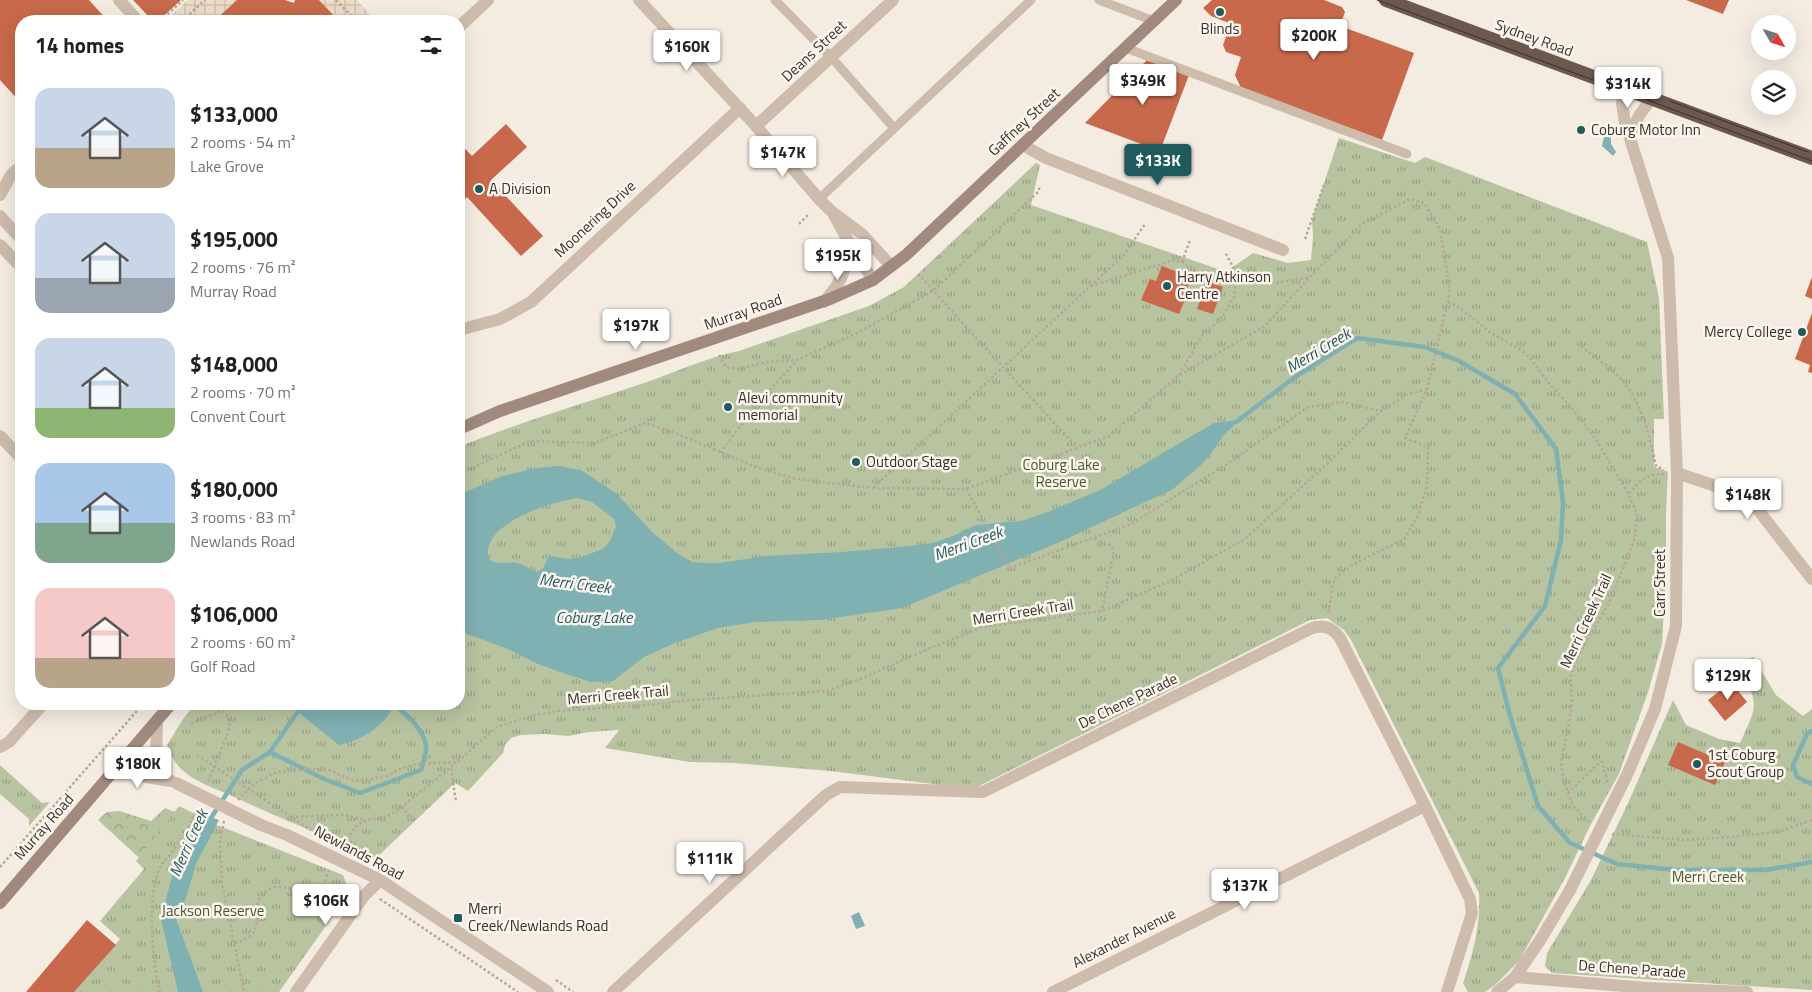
<!DOCTYPE html>
<html lang="en">
<head>
<meta charset="utf-8">
<style>
  :root { --surface:#fff; --page:#f2f2f2; --text:#202124; --muted:#757577; --accent:#1f5a5e }
  body { margin:0; font-family:"Titillium Web",sans-serif; background:var(--page); color:var(--text); height:100vh; display:flex; flex-direction:column; font-size:19px; white-space:nowrap }
  * { box-sizing:border-box; margin:0 }
  p { font-size:16px; color:var(--muted) }
  .icon { flex:none; width:28px; height:28px; fill:none; stroke:currentColor; stroke-width:2; stroke-linecap:round; stroke-linejoin:round }
  .map { position:relative; flex:1; overflow:hidden }
  .drawer { position:absolute; left:15px; top:15px; width:450px; height:695px; display:flex; flex-direction:column; background:var(--surface); border-radius:20px; box-shadow:0 5px 20px #0002 }
  .drawer>* { flex:none }
  .needle { width:32px; rotate:129deg }
  .tools { position:absolute; left:1751px; top:15px; display:grid; gap:10px }
  .tools a { display:grid; place-items:center; width:45px; height:45px; border-radius:50%; background:var(--surface); box-shadow:0 5px 20px #0002; font-size:25px }
  .price { position:absolute; translate:-50% -42px; padding:0 11px; border-radius:5px; background:#fff; color:#222; font-size:16px; line-height:32px; filter:drop-shadow(0 1px 2px #0008) }
  .price::after { content:''; position:absolute; left:50%; top:30px; width:15px; height:11px; margin-left:-8px; background:inherit; clip-path:polygon(0 0,100% 0,50% 100%) }
  .price.on { background:var(--accent); color:#fff }
  ul { padding:0; list-style:none }
  li { display:flex; align-items:center; gap:15px; height:125px; padding:0 20px }
  li span { display:grid; place-items:center; flex:none; width:140px; height:100px; border-radius:15px; color:#555 }
  li>.icon { margin-inline-start:auto }
  span .icon { width:60px; height:60px; fill:#fffc; stroke-width:1 }
  li b { font-size:21px }
  h2 { display:flex; justify-content:space-between; align-items:center; height:60px; padding:0 20px; font-size:21px }
  .map>svg:first-child { display:block }
</style>
</head>
<body>
<div class="map">
<svg width="1812" height="992" viewBox="0 0 1812 992">
  <defs>
    <pattern id="forest-crowns" width="20" height="18" patternUnits="userSpaceOnUse" patternTransform="scale(1.25)"><rect width="20" height="18" fill="#b8c4a0"/><path d="M2 6a3 3 0 1 1 6 0M12 15a3 3 0 1 1 6 0" fill="none" stroke="#97a083"/></pattern>
    <pattern id="park-tufts" width="24" height="20" patternUnits="userSpaceOnUse" patternTransform="scale(1.25)"><rect width="24" height="20" fill="#b8c4a0"/><path d="M3 7l-1-3M5 7V3M7 7l1-3M15 17l-1-3M17 17v-4M19 17l1-3" fill="none" stroke="#97a083"/></pattern>
    <pattern id="plaza-grid" width="8" height="8" patternUnits="userSpaceOnUse" patternTransform="scale(1.25)"><rect width="8" height="8" fill="#ecdcc8"/><path d="M0 4h8M4 0v8" fill="none" stroke="#cbbdac"/></pattern>
  </defs>
  <rect width="100%" height="100%" fill="#f4ebe1"/>
  <path fill="url(#forest-crowns)" d="M165 808 189 818 124 940 148 866 98 820 107 812 119 811 151 821Z"/>
  <path fill="url(#park-tufts)" d="M1339 138 1415 163 1425 157 1647 242 1659 298 1664 419H1654V467L1668 472 1666 511V572L1662 644 1648 692 1619 774 1591 824 1565 878 1519 961 1495 985 1485 992H1468L1463 983C1473 954 1481 924 1479 893L1351 640 1344 630 1327 618 1310 620 973 789 831 771 735 763 690 762 605 748 619 730 589 732 568 736 545 734 521 735 511 738 505 745 503 753 468 791 455 783 374 860C327 836 278 818 230 795 216 789 198 783 186 773 175 765 172 757 167 745L183 719 195 704H459V447C517 423 579 405 638 385 672 374 704 358 739 351L869 306 904 287 1036 163 1040 165 1031 205 1224 271 1233 267 1253 253 1288 263 1311 260 1313 237 1312 219Z
    M1753 657 1776 695 1803 716 1812 709V990L1552 973 1545 966 1547 953 1591 880 1602 857 1629 801 1673 700 1686 725 1719 739 1740 743C1758 704 1760 704 1737 666Z
    M0 765 42 803 50 802 29 826V819L0 794Z
    M179 806 217 825 343 875 350 892 279 992H74L120 939 100 921 144 869 136 861Z"/>
  <path fill="url(#plaza-grid)" d="M188 0H237L214 21H165Z
    M319 0H357L376 21H339Z"/>
  <path fill="#7fb0b2" fill-rule="evenodd" d="M1605 132 1611 133V144L1616 152 1613 156 1602 146Z
    M1239 420 1223 436 1210 455 1200 466 1173 489 1062 541 902 608 820 620 755 622 718 628 675 643 644 657 613 681 591 682 566 674 538 664 508 649 459 631V495L502 476 537 468 558 466 581 470 617 494 652 532 677 553 692 562 708 563H720L766 556 842 552 910 546 933 543 953 536 976 525 1021 521 1048 512 1100 490 1214 423ZM578 498 592 502 614 519 616 526 610 541 603 549 578 558 569 559 549 556 543 568 538 572C530 570 525 565 518 563 508 561 497 566 489 559 478 524 553 501 578 498Z
    M288 704H394V706C383 727 362 740 339 745Z
    M202 814 219 820 196 864 182 911 176 919 203 992H178L161 919 175 865 196 832Z
    M859 912 865 926 856 929 851 916Z"/>
  <g fill="none" stroke-linecap="round" stroke-linejoin="round">
    <path stroke="#7fb0b2" stroke-width="4.5" d="M1236 422 1295 377 1357 338 1425 347 1459 361 1515 394 1556 449 1563 502 1561 540 1545 606 1498 668 1509 712 1538 806 1570 843 1617 864 1675 870H1766L1812 862
      M1812 731 1807 734 1793 765 1797 777 1812 784
      M270 752 324 779 360 793 421 770C423 763 427 753 426 746 424 731 407 713 394 706
      M209 821 242 770 270 752 303 704"/>
  </g>
  <path fill="#c8694b" d="M0 0H89L108 21H21V103L0 80Z
    M133 0H181L158 21H153Z
    M237 0H285L294 3 295 0H319L339 21H214Z
    M1212 0H1324L1342 7 1345 12 1340 26 1414 53 1382 140 1241 88 1235 75 1241 57 1226 52 1223 45 1230 26H1228L1229 23 1211 16 1203 8Z
    M1686 0H1729L1723 14Z
    M1147 60 1189 75 1160 151 1085 123Z
    M506 124 527 147 491 180 543 236 521 256 467 197 459 205V142L472 156Z
    M1162 266 1191 277 1186 291 1188 292 1179 314 1141 300 1150 279 1156 281Z
    M1812 277V299L1805 296Z
    M1207 281 1223 287 1213 314 1197 309Z
    M1812 313V373L1808 372 1810 365 1795 359Z
    M1731 682 1747 702 1725 721 1708 700Z
    M1678 742 1725 762 1715 785 1668 765Z
    M87 920 116 945 74 992H26Z"/>
  <g fill="none" stroke-linecap="round" stroke-linejoin="round">
    <path stroke="#b9a596" stroke-width="2.5" stroke-dasharray="2.5 2.5" stroke-linecap="butt" d="M336 0 356 21
      M160 21 183 0
      M182 21 205 0
      M799 224 808 215
      M1305 239 1324 185
      M1182 262 1190 240
      M918 274 1077 448
      M1091 286 1174 260 1182 262 1208 280 1235 283H1276L1310 277
      M1448 302 1460 308 1491 333 1521 350 1530 358 1547 381 1571 407 1597 441 1629 495 1637 514 1635 538 1624 566 1609 603 1578 656 1571 675 1572 707 1561 763 1564 781 1573 806 1590 823
      M1577 343C1591 355 1609 365 1622 380 1642 403 1650 437 1656 466L1664 470
      M719 355 726 367 738 369 767 362 797 360
      M1179 375 1203 334 1221 319 1234 297 1236 273 1225 252
      M720 453 758 403 797 360 859 332 933 291 1038 192 1040 186
      M459 474 530 441 595 443 645 423 673 432 758 468 796 479 873 488 966 489 1109 436 1178 376 1265 326 1310 277 1362 224 1410 199 1424 203 1440 229 1450 291 1427 389 1405 438 1428 447 1427 486 1417 518 1404 539 1350 566 1334 579 1328 615
      M874 487 1124 255 1145 224
      M966 489 1010 568 1131 524 1227 464 1308 407 1342 402 1381 411
      M1629 494C1641 480 1645 474 1665 474
      M1094 539 1110 545 1114 551 1102 611
      M191 724 201 719 215 714 217 711 224 712 230 720 228 733 207 784
      M451 768 456 802
      M1568 793 1600 762H1602L1608 783
      M238 800 254 784 277 772 309 769 330 770 344 777 356 781 387 776 402 768 416 764 457 762 497 727 535 715 558 711 634 706 693 700 827 691 860 679 930 648 983 627 1102 611 1168 582 1245 539 1332 459 1381 411 1408 394 1427 389
      M268 802 311 830
      M402 807 414 822
      M291 817 344 815 366 820
      M224 821 220 841 222 883 244 992
      M1612 834 1686 840 1728 837 1778 832 1812 820
      M342 848 355 827 366 820 385 817 397 811 456 763
      M0 867 143 704
      M380 899 518 992
      M235 943C274 931 244 913 265 892 282 876 306 904 323 884 326 881 327 874 329 870
      M556 980 573 992
      M160 992C152 963 146 892 161 866 165 860 171 854 175 848 184 835 192 822 197 808"/>
    <path stroke="#cdbbac" stroke-width="9" d="M775 0 831 57 894 128
      M1099 0 1154 21
      M1126 48 1407 154
      M819 199 1031 0"/>
    <path stroke="#cdbbac" stroke-width="12" d="M459 27 488 0"/>
    <path stroke="#cdbbac" stroke-width="12" d="M119 0 138 21
      M756 126 893 0
      M1630 134 1640 114 1652 98
      M1023 145 1046 158 1283 250
      M0 195 11 175 21 166
      M0 216 21 239
      M0 245 21 267
      M459 330 500 319 531 302 740 108
      M0 436 21 458
      M1677 473 1748 497 1812 579
      M0 747 9 742 43 704
      M1611 807 1627 775 1655 709 1676 626 1677 473 1668 258 1625 123 1622 103 1624 88
      M1515 977 1647 988 1747 992
      M296 992 364 896 380 880
      M613 992 826 795 840 787 983 792 1312 628C1325 625 1332 627 1340 638L1425 806 1470 899 1472 913 1447 992
      M1053 992 1425 806
      M1497 992 1515 977 1539 942 1570 890"/>
    <path stroke="#cdbbac" stroke-width="12" d="M639 0 756 126 819 199 831 211 862 234 891 266
      M834 215 851 246 873 280
      M824 302C832 292 841 282 844 270 847 262 846 254 851 246
      M157 720 156 759 158 767 168 780
      M119 765 140 776 171 781
      M261 825 287 835 380 880 548 992"/>
    <path stroke="#a18a7d" stroke-width="12" d="M459 429 500 411 830 299 873 280 906 255 1176 0
      M0 903 171 704"/>
    <path stroke="#6c584f" stroke-width="14" d="M1386 0 1812 158"/>
    <path stroke="#3b302b" stroke-width="1" d="M1377 0 1812 161
      M1670 101 1808 152"/>
    <path stroke="#b9a596" stroke-width="2.5" stroke-dasharray="2.5 2.5" stroke-linecap="butt" d="M197 755 268 802"/>
    <path stroke="#cdbbac" stroke-width="12" d="M1570 890 1611 807"/>
    <path stroke="#cdbbac" stroke-width="12" d="M176 783 261 825"/>
  </g>
  <g fill="#1f5a5e" stroke="#fbf5ee" stroke-width="2">
    <circle cx="1220" cy="12" r="5"/>
    <circle cx="1581" cy="130" r="5"/>
    <circle cx="479" cy="189" r="5"/>
    <circle cx="1167" cy="286" r="5"/>
    <circle cx="1802" cy="332" r="5"/>
    <circle cx="728" cy="407" r="5"/>
    <circle cx="856" cy="462" r="5"/>
    <circle cx="1697" cy="764" r="5"/>
    <rect x="453" y="913" width="10" height="10" rx="2.5"/>
  </g>
  <g text-anchor="middle" stroke-width="5" stroke-linejoin="round" paint-order="stroke">
    <g font-size="15" fill="#3b302b" stroke="#fbf5ee" text-anchor="start">
      <text x="1220" y="34" text-anchor="middle">Blinds</text>
      <text x="1591" y="135">Coburg Motor Inn</text>
      <text x="489" y="194">A Division</text>
      <text x="1177" y="282">Harry Atkinson<tspan x="1177" dy="17">Centre</tspan></text>
      <text x="1792" y="337" text-anchor="end">Mercy College</text>
      <text x="738" y="403">Alevi community<tspan x="738" dy="17">memorial</tspan></text>
      <text x="866" y="467">Outdoor Stage</text>
      <text x="1707" y="760">1st Coburg<tspan x="1707" dy="17">Scout Group</tspan></text>
      <text x="468" y="914">Merri<tspan x="468" dy="17">Creek/Newlands Road</tspan></text>
    </g>
    <g font-size="15" fill="#3b302b" stroke="#fbf5ee">
      <text transform="translate(1534 38) rotate(20)" y="5">Sydney Road</text>
      <text transform="translate(814 51) rotate(-43)" y="5">Deans Street</text>
      <text transform="translate(1024 122) rotate(-43)" y="5">Gaffney Street</text>
      <text transform="translate(595 219) rotate(-43)" y="5">Moonering Drive</text>
      <text transform="translate(743 312) rotate(-19)" y="5">Murray Road</text>
      <text transform="translate(1660 583) rotate(-90)" y="5">Carr Street</text>
      <text transform="translate(1023 612) rotate(-9)" y="5">Merri Creek Trail</text>
      <text transform="translate(1586 621) rotate(-65)" y="5">Merri Creek Trail</text>
      <text transform="translate(618 695) rotate(-5)" y="5">Merri Creek Trail</text>
      <text transform="translate(1128 701) rotate(-26)" y="5">De Chene Parade</text>
      <text transform="translate(44 827) rotate(-49)" y="5">Murray Road</text>
      <text transform="translate(359 853) rotate(28)" y="5">Newlands Road</text>
      <text transform="translate(1124 938) rotate(-27)" y="5">Alexander Avenue</text>
      <text transform="translate(1632 969) rotate(4)" y="5">De Chene Parade</text>
    </g>
    <g font-size="15" fill="#4a5a2e" stroke="#fbf5ee">
      <text x="1061" y="470">Coburg Lake<tspan x="1061" dy="17">Reserve</tspan></text>
      <text x="1708" y="882">Merri Creek</text>
      <text x="213" y="916">Jackson Reserve</text>
    </g>
    <g font-size="16" font-style="italic" fill="#1f5a5e" stroke="#fbf5ee">
      <text transform="translate(1318 350) rotate(-31)" y="6">Merri Creek</text>
      <text transform="translate(968 543) rotate(-20)" y="6">Merri Creek</text>
      <text transform="translate(575 583) rotate(7)" y="6">Merri Creek</text>
      <text x="594" y="623">Coburg Lake</text>
      <text transform="translate(188 843) rotate(-66)" y="6">Merri Creek</text>
    </g>
  </g>
</svg>
<div class="tools">
<a><svg class="needle" viewBox="-14 -14 28 28"><path d="M0-13l5 13h-10z" fill="#e53935"/><path d="M0 13l5-13h-10z" fill="#757577"/></svg></a>
<a><svg class="icon" aria-label="layers" viewBox="0 0 24 24"><path d="M12 4l9 5-9 5-9-5zM3 14l9 5 9-5"/></svg></a>
</div>
<b class="price" style="left:1314px;top:61px">$200K</b>
<b class="price" style="left:687px;top:72px">$160K</b>
<b class="price" style="left:1143px;top:106px">$349K</b>
<b class="price" style="left:1628px;top:109px">$314K</b>
<b class="price" style="left:783px;top:178px">$147K</b>
<b class="price on" style="left:1158px;top:186px">$133K</b>
<b class="price" style="left:838px;top:281px">$195K</b>
<b class="price" style="left:636px;top:351px">$197K</b>
<b class="price" style="left:1748px;top:520px">$148K</b>
<b class="price" style="left:1728px;top:701px">$129K</b>
<b class="price" style="left:138px;top:789px">$180K</b>
<b class="price" style="left:710px;top:884px">$111K</b>
<b class="price" style="left:1245px;top:911px">$137K</b>
<b class="price" style="left:326px;top:926px">$106K</b>
<section class="drawer">
<h2>14 homes<svg class="icon" aria-label="filters" viewBox="0 0 24 24"><path d="M4 7h16M4 17h16"/><circle cx="9" cy="7" r="2"/><circle cx="15" cy="17" r="2"/></svg></h2>
<ul>
<li><span style="background:linear-gradient(#c9d6e8 60%,#b9a48a 0)"><svg class="icon" aria-label="home" viewBox="0 0 24 24"><path d="M3 11l9-7 9 7M6 9v11h12V9"/></svg></span><div><b>$133,000</b><p>2 rooms · 54 m²</p><p>Lake Grove</p></div></li>
<li><span style="background:linear-gradient(#c9d6e8 65%,#9aa5b1 0)"><svg class="icon" aria-label="home" viewBox="0 0 24 24"><path d="M3 11l9-7 9 7M6 9v11h12V9"/></svg></span><div><b>$195,000</b><p>2 rooms · 76 m²</p><p>Murray Road</p></div></li>
<li><span style="background:linear-gradient(#c9d6e8 70%,#8fb573 0)"><svg class="icon" aria-label="home" viewBox="0 0 24 24"><path d="M3 11l9-7 9 7M6 9v11h12V9"/></svg></span><div><b>$148,000</b><p>2 rooms · 70 m²</p><p>Convent Court</p></div></li>
<li><span style="background:linear-gradient(#a9c7e8 60%,#7fa58c 0)"><svg class="icon" aria-label="home" viewBox="0 0 24 24"><path d="M3 11l9-7 9 7M6 9v11h12V9"/></svg></span><div><b>$180,000</b><p>3 rooms · 83 m²</p><p>Newlands Road</p></div></li>
<li><span style="background:linear-gradient(#f6c9c9 70%,#b9a48a 0)"><svg class="icon" aria-label="home" viewBox="0 0 24 24"><path d="M3 11l9-7 9 7M6 9v11h12V9"/></svg></span><div><b>$106,000</b><p>2 rooms · 60 m²</p><p>Golf Road</p></div></li>
</ul>
</section>
</div>
</body>
</html>
